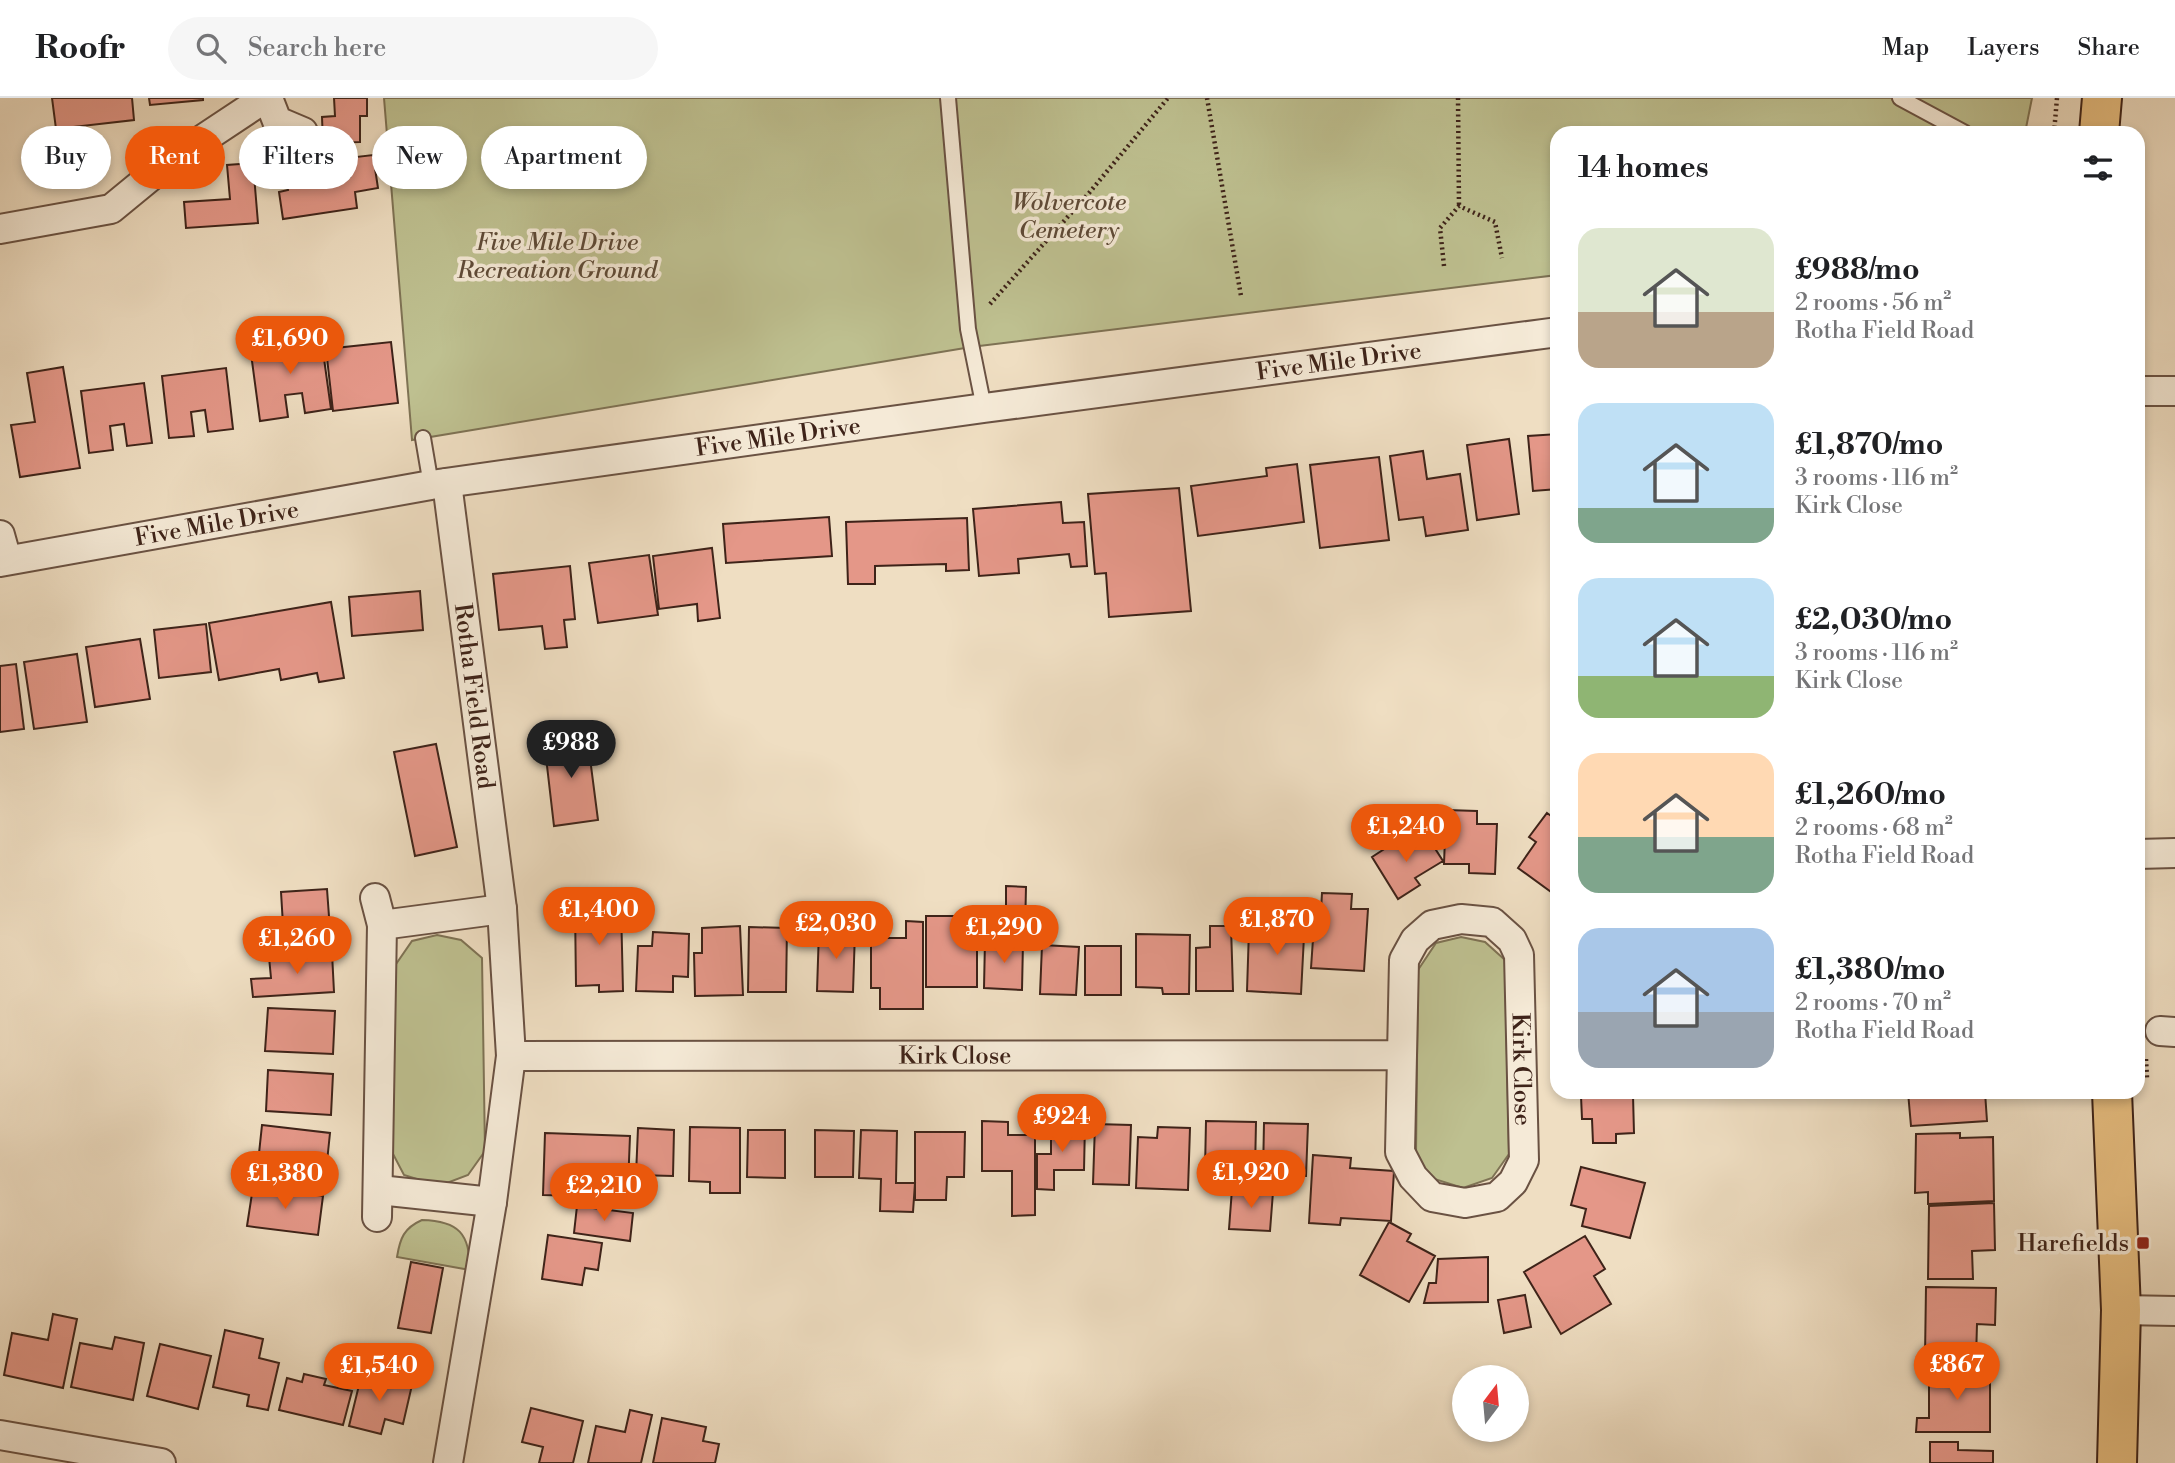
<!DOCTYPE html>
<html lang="en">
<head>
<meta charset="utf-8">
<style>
  :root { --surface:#fff; --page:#f6f6f6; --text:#202124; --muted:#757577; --line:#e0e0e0; --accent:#ea580c }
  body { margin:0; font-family:"Libre Bodoni",serif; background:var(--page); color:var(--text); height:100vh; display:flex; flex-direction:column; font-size:26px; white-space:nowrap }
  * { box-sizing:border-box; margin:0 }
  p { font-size:23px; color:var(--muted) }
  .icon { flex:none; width:38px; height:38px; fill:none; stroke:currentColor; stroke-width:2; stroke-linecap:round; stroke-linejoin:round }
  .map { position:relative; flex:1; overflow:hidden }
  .details { position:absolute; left:1550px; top:28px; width:595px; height:973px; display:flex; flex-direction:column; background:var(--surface); border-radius:21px; box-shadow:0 4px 10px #0003 }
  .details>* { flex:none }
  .banner { position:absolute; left:21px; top:28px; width:665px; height:63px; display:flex; gap:14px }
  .needle { width:46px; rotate:16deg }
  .controls { position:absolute; left:1452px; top:1267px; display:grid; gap:14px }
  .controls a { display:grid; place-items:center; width:77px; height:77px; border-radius:50%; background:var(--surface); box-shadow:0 4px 10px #0003; font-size:35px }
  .price { position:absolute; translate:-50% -60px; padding:0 16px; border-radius:24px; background:var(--accent); color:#fff; font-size:23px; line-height:46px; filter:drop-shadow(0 2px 4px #0008) }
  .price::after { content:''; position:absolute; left:50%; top:42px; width:21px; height:16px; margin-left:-10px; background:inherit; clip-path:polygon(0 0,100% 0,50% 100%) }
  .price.active { background:#222; color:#fff }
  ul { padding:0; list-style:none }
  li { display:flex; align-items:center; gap:21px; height:175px; padding:0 28px }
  li span { display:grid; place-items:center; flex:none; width:196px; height:140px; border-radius:21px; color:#555 }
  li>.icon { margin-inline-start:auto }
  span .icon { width:84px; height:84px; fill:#fffc; stroke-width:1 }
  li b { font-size:30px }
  h2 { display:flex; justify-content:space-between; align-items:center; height:84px; padding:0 28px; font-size:30px }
  .tag { padding:0 24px; border-radius:32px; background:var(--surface); box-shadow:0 4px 10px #0003; font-size:24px; line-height:63px }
  .tag.active { background:var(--accent); color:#fff }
  header { display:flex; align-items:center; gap:42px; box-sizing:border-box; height:98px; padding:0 35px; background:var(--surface); border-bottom:2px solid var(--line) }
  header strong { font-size:33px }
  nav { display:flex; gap:38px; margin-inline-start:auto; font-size:24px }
  .search { width:490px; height:63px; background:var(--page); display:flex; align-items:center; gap:18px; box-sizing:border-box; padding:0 24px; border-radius:38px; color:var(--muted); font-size:26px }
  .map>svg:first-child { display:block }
</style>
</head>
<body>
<header>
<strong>Roofr</strong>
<div class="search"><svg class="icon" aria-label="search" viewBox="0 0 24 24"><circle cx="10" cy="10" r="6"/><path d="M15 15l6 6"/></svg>Search here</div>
<nav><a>Map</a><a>Layers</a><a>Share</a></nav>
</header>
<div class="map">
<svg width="2175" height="1365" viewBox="0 0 2175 1365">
  <rect width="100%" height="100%" fill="#efdec2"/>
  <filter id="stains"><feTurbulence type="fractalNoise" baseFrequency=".00286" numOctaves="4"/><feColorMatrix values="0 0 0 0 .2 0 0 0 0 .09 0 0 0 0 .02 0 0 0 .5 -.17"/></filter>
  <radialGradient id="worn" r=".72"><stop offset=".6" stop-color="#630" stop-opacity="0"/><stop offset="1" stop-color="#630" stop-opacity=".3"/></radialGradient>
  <path fill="#bec090" stroke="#7e7254" stroke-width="2" d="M384 0H2032L2025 35H1558L1557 177 971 249 412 342Z
    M437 837 461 842 482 860 485 1053 468 1077 439 1088 404 1077 392 1054 394 869 412 843Z
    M1461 839 1485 844 1505 862 1509 1056 1492 1080 1463 1090 1428 1079 1416 1056 1418 872 1436 845Z
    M422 1122C459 1123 470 1136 470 1172L397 1159C400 1140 404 1130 422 1122Z"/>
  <path fill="#e49788" stroke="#3e2319" stroke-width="2" d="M52 0H132L134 22 56 31Z
    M149 0H203V2L150 7Z
    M334 0H367V18H360V44L323 45 322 19 335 18Z
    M309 53 314 84 350 79 347 60 373 57 378 90 355 94 357 110 283 121 279 94 288 92 282 57Z
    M253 65 258 125 186 130 184 104 230 101 227 67Z
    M321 239 331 311 305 315 302 295 285 297 288 319 260 323 250 248Z
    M391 244 398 305 333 313 326 251Z
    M63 269 80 370 20 379 11 327 35 324 27 275Z
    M226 270 233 331 208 334 205 312 191 314 194 338 169 340 162 278Z
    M144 285 152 345 127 348 124 326 110 328 113 352 89 355 81 293Z
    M1558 336V391L1533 393 1528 338Z
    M1509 341 1519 416 1477 422 1467 347Z
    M1423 353 1427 381 1460 376 1468 432 1426 438 1423 419 1399 422 1390 358Z
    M1379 359 1389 442 1320 450 1310 367Z
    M1297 366 1304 424 1198 438 1191 388 1267 378 1266 370Z
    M1179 390 1191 513 1109 519 1106 475 1095 476 1088 396Z
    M1061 404 1063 425 1084 424 1087 468 1071 469 1069 456 1018 461 1019 475 979 478 973 411Z
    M829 419 832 458 726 465 723 426Z
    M967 420 969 472 946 473V466L875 468V486H848L846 424Z
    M712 450 720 520 698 523 697 506 659 511 653 458Z
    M649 457 658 517 598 525 589 465Z
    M570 468 575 521 564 522 567 549 545 551 542 528 499 532 493 476Z
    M420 493 423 532 352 538 349 499Z
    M331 504 344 580 319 584 317 575 281 582 279 571 219 582 209 525Z
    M206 526 211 574 159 580 154 532Z
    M140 541 150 601 95 609 86 549Z
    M77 556 87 624 34 631 24 564Z
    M16 566 24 631 0 634V568Z
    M587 637 598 722 554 728 544 642Z
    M436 646 457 749 415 758 394 654Z
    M1446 712 1477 713V726H1497L1495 776 1469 775V766H1444Z
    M1547 715 1558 723V799L1518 770 1536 744 1529 739Z
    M1427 738 1443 763 1415 780 1420 787 1398 801 1372 759 1403 739 1409 749Z
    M1006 788 1026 789 1025 834H1006Z
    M327 791 331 846 259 851 257 828 283 827 281 794Z
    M1322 795 1352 796 1351 811H1368L1364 873 1311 870 1315 812 1321 813Z
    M575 808H621L623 893 599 894V887L576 888Z
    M1277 817 1305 819 1301 896 1247 893 1249 831 1276 832Z
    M926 818H977V889H926Z
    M906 823 923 824V911H880V890H871V840H906Z
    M740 828 743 897 695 898 694 855H702V830Z
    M1210 828H1231L1233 893H1196V850L1210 849Z
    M749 829 787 830 786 894H748Z
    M819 832 855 833 853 894 817 893Z
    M653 834 689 836 688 879 673 878V894L636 893 638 848H652Z
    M1136 836 1190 837 1189 896H1163L1162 890 1136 889Z
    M985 842 1023 844 1022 892 984 890Z
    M1042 847 1079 849 1076 897 1040 896Z
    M1085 848H1121V897H1085Z
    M332 855 334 894 253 899 251 881 271 880 269 859Z
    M268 910 335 913 333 956 265 953Z
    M268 972 333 976 331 1017 266 1013Z
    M1908 994H1985L1987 1023 1911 1028Z
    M1633 997 1634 1035 1616 1036V1045H1593L1592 1021H1582L1581 998Z
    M982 1023 1008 1024V1037H1035V1117L1012 1118V1073H982Z
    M1206 1023 1256 1024 1255 1073 1205 1072Z
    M1062 1024 1085 1025 1084 1072H1054V1092L1037 1091V1056H1051V1032H1062Z
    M1264 1025 1308 1026 1306 1078 1263 1077Z
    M1095 1026 1131 1027 1129 1087 1093 1086Z
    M262 1027 330 1035 325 1083 298 1080 299 1070 258 1065Z
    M690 1029 740 1030V1095H710V1084L689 1083Z
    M1158 1029 1190 1030 1188 1092 1136 1090 1138 1039 1157 1040Z
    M638 1030 674 1032 673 1078 636 1077Z
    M748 1032H785V1080L747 1079Z
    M815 1032 854 1033 853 1079H815Z
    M861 1032 897 1033 896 1085H915L913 1114 880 1113 881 1081 859 1080Z
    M915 1034H965L964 1079H947L946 1102H915Z
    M545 1035 630 1038 628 1088 607 1087V1083L581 1082V1098L543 1097Z
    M1960 1035V1040L1993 1039 1994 1103 1928 1106V1094L1915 1095 1916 1036Z
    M1313 1057 1351 1060 1350 1070 1394 1073 1391 1123 1341 1120 1340 1127 1309 1125Z
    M1581 1069 1645 1085 1630 1140 1582 1128 1586 1111 1571 1107Z
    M253 1089 323 1098 318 1137 247 1128Z
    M1232 1091 1273 1094 1270 1133 1229 1131Z
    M1994 1105 1995 1152 1972 1153 1973 1181H1928L1929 1108Z
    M577 1108 633 1115 630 1143 574 1135Z
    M1389 1124 1411 1136 1407 1143 1435 1158 1409 1204 1360 1177Z
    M548 1137 602 1145 598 1172 585 1170 582 1187 542 1181Z
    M1585 1138 1605 1171 1594 1178 1611 1206 1561 1236 1524 1174Z
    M1488 1159V1204L1424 1205 1429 1185H1436L1438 1161Z
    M411 1164 443 1170 431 1235 398 1230Z
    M1926 1189 1996 1190 1995 1227 1977 1226 1976 1261 1925 1259Z
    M1525 1197 1531 1229 1504 1235 1498 1202Z
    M53 1216 77 1221 63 1290 4 1277 12 1235 48 1242Z
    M225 1232 263 1241 259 1260 279 1265 268 1312 247 1308 249 1297 213 1289Z
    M115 1239 144 1245 133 1302 71 1289 80 1245 112 1251Z
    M160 1246 211 1258 198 1311 147 1298Z
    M1929 1268H1956V1276H1990V1334H1916L1917 1320H1929Z
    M362 1275 412 1287 403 1326 385 1321 381 1336 349 1328Z
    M304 1276 326 1281 324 1287 352 1293 343 1327 279 1312 287 1280 302 1284Z
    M531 1310 583 1323 573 1365H539L543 1349 522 1344Z
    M630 1312 652 1317 641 1365H588L596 1328 625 1334Z
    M662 1320 706 1329 703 1343 719 1346 715 1365H653Z
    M1930 1344H1958V1352L1993 1353V1365H1930Z"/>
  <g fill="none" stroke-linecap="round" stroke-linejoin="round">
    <defs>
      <path id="service" d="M948 0 968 231 984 310
        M1900 0 1965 35
        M423 340 431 387"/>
      <g id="minor">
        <path d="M268 0 277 23 303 34"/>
        <path d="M0 131 111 111 167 65 265 0"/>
        <path d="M2138 293H2175"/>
        <path id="s1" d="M447 385 502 811 511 958 492 1104 448 1365"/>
        <path d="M0 437 7 462"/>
        <path id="s2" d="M0 464 431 387 984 310 1558 234"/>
        <path d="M2138 756 2175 755"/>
        <path d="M375 800 382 827"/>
        <path d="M2160 933 2175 934"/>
        <path id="s3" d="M511 958 1402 957 1404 862 1415 842 1432 827 1461 821 1492 824 1512 842 1519 857 1524 1062 1513 1084 1497 1099 1465 1105 1432 1099 1413 1079 1400 1054 1402 957"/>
        <path d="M379 1092 492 1104"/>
        <path d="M377 1119 382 827 502 811"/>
        <path d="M2121 1212 2175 1213"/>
        <path d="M0 1337 161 1365"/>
      </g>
      <path id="primary" d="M2099 35 2102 0
        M2112 994 2121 1212 2117 1365"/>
    </defs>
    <use href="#service" stroke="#6a5243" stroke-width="18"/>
    <use href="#minor" stroke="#6a5243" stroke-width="32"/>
    <use href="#primary" stroke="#3e2319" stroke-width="42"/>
    <path stroke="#3e2319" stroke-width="4.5" stroke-dasharray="2 3.5" stroke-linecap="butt" d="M1207 0 1241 198
      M1458 0 1459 108
      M2054 35 2057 0
      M1444 168 1440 130 1459 108 1495 124 1502 160
      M990 206 1089 95 1168 0
      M2146 961 2147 980"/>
    <use href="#service" stroke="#f5ead7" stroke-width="14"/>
    <use href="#minor" stroke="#f5ead7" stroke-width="28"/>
    <use href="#primary" stroke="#e8bf81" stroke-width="38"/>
  </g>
  <rect fill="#8f2418" stroke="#f5ead7" stroke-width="2.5" x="2136" y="1138" width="14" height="14" rx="3.5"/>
  <g text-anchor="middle" stroke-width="7" stroke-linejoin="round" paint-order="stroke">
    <g font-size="24" font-style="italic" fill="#5e4a37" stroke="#f5ead7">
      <text x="1069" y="112">Wolvercote<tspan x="1069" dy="28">Cemetery</tspan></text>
      <text x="557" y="152">Five Mile Drive<tspan x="557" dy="28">Recreation Ground</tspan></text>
    </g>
    <g font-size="24" fill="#3e2319" stroke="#f5ead7">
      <text dy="8" stroke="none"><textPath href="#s2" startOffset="1354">Five Mile Drive</textPath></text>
      <text dy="8" stroke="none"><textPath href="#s2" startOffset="788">Five Mile Drive</textPath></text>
      <text dy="8" stroke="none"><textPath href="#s2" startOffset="220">Five Mile Drive</textPath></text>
      <text dy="8" stroke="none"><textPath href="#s1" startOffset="215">Rotha Field Road</textPath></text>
      <text dy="8" stroke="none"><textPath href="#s3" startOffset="444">Kirk Close</textPath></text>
      <text dy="8" stroke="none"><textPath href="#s3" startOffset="1250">Kirk Close</textPath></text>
    </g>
    <g font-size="24" fill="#3e2319" stroke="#f5ead7" text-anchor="end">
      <text x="2129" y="1153">Harefields</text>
    </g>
  </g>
  <rect width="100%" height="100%" filter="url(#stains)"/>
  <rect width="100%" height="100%" fill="url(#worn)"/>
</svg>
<div class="controls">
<a><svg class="needle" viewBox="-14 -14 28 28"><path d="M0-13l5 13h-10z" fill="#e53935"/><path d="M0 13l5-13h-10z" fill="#757577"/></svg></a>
</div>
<b class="price" style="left:290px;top:278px">£1,690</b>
<b class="price active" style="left:571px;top:682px">£988</b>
<b class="price" style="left:1406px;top:766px">£1,240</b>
<b class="price" style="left:599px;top:849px">£1,400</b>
<b class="price" style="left:1277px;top:859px">£1,870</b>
<b class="price" style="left:836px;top:863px">£2,030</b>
<b class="price" style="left:1004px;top:867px">£1,290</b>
<b class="price" style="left:297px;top:878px">£1,260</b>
<b class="price" style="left:1062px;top:1056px">£924</b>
<b class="price" style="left:1251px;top:1112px">£1,920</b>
<b class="price" style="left:285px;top:1113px">£1,380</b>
<b class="price" style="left:604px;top:1125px">£2,210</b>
<b class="price" style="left:1957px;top:1304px">£867</b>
<b class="price" style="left:379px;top:1305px">£1,540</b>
<div class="banner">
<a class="tag">Buy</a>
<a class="tag active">Rent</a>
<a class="tag">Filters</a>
<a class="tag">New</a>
<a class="tag">Apartment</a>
</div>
<section class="details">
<h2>14 homes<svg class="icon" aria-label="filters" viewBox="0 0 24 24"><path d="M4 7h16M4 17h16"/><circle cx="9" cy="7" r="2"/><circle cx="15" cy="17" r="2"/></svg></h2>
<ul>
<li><span style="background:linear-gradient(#dfe7d0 60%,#b9a48a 0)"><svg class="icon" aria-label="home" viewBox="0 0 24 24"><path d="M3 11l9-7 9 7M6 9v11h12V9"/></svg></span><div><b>£988/mo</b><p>2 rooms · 56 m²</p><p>Rotha Field Road</p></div></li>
<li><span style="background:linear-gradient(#bfe0f5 75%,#7fa58c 0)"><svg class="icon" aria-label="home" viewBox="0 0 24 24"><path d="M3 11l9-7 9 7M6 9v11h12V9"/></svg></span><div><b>£1,870/mo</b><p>3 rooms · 116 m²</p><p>Kirk Close</p></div></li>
<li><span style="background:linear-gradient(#bfe0f5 70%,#8fb573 0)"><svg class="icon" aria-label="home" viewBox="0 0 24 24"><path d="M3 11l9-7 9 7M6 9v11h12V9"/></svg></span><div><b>£2,030/mo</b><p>3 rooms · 116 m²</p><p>Kirk Close</p></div></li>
<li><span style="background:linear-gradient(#ffd9b3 60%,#7fa58c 0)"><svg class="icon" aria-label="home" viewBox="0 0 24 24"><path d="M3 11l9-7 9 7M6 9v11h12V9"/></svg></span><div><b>£1,260/mo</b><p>2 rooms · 68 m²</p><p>Rotha Field Road</p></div></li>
<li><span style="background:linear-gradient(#a9c7e8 60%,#9aa5b1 0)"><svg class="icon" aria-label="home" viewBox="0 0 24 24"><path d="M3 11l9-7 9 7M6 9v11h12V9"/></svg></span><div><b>£1,380/mo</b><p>2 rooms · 70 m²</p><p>Rotha Field Road</p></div></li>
</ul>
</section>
</div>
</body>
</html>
